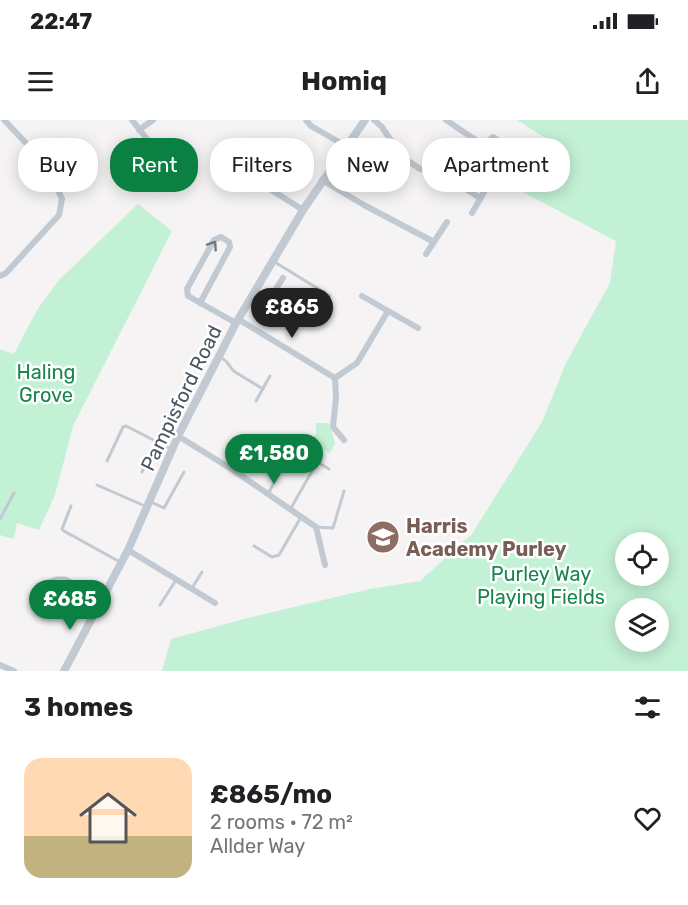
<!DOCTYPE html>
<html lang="en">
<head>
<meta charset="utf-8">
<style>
  :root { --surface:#fff; --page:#f2f2f2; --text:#202124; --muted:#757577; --accent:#0b8043 }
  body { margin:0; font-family:Rubik,sans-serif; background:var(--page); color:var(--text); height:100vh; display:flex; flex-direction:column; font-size:22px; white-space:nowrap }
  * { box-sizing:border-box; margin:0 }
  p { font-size:20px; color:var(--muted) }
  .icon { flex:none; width:33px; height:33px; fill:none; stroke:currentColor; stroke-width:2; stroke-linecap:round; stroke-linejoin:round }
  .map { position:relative; height:551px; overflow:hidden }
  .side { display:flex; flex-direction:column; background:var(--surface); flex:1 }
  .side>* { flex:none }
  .hud { position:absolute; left:18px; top:18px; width:652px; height:54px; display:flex; gap:12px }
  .tools { position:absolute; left:615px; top:412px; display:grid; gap:12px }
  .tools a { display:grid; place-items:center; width:54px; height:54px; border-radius:50%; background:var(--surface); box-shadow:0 3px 15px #0003; font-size:30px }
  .price { position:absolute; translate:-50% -51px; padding:0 14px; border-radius:21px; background:var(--accent); color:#fff; font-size:20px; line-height:39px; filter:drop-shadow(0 2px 3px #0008) }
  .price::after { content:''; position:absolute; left:50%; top:36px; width:18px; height:14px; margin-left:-9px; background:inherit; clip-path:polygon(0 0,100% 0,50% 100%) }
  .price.selected { background:#222; color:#fff }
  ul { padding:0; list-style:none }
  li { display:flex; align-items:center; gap:18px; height:150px; padding:0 24px }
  li span { display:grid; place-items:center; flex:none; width:168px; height:120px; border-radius:18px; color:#555 }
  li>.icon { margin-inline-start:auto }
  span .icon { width:72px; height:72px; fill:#fffc; stroke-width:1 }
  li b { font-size:26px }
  h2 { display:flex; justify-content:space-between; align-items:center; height:72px; padding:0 24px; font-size:26px }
  .pill { padding:0 21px; border-radius:24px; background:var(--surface); box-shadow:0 3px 15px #0003; font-size:21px; line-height:54px }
  .pill.selected { background:var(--accent); color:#fff }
  .status { display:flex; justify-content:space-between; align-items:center; height:42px; padding:0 30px; background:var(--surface); direction:ltr }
  .status svg { height:16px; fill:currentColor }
  header { display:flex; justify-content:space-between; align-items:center; height:78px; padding:0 24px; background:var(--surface); font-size:27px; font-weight:700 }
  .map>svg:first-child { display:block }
</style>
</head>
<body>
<div class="status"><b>22:47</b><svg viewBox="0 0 49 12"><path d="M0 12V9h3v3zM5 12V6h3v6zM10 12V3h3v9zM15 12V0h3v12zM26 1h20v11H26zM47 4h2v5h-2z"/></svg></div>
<header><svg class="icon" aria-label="menu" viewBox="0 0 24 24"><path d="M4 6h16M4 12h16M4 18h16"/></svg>Homiq<svg class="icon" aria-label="share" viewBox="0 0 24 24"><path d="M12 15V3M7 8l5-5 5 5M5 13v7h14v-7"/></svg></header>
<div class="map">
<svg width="688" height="551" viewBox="0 0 688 551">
  <rect width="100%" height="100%" fill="#f5f3f3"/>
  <path fill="#c3f1d5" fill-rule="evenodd" d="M517 0H688V551H162L171 519 244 499 370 469 420 461 472 414 542 302 566 243 610 163 616 121 517 69 550 21ZM626 423H658V456H626ZM626 489H658V522H626Z
    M138 84 172 111 73 306 55 375 39 410 17 403 14 419 0 415V229L14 234 37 190 59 160Z
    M316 303H329L335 323 330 333 311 322 316 314Z"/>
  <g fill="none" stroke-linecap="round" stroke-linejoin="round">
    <path stroke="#c1cad2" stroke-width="3" d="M273 141 330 176
      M220 237C230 242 228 247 235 252L263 269
      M256 281 270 256
      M107 341 123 307 126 306 171 329
      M234 349 252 317
      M142 352 156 321
      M97 365 145 386
      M268 374 289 335
      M151 382 164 388 184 352
      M71 386 62 409 64 411 120 442
      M291 388 315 346 319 343 329 349
      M0 399 14 373
      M316 407 333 408 344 371
      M254 426 272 437 279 435 301 397
      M192 468 202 452
      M37 473 42 463 57 458H66L101 478
      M160 485 176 460"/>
    <path stroke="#c1cad2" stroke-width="6" d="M132 0 165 42 180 56
      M306 0 311 6 346 26
      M374 0 382 7 401 36 420 49 450 59 480 78
      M446 0 483 25 493 17 516 32
      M139 10 153 0
      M246 54 303 90
      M322 60 364 85 434 122
      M236 69 251 44
      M472 93 490 62
      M426 134 447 102
      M0 156 6 153 59 95 62 79 51 55 25 22 4 0
      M252 174 298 202 314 176
      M362 176 418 208
      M200 183 230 127 229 122 221 117 214 120 187 169 188 176 236 203
      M267 183 283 158
      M238 199 335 258
      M335 258 357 243 388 191
      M335 258 336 278 333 307 344 320
      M178 316 233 350 316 407 325 445
      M128 430 215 483
      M0 545 14 551"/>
    <path stroke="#c1cad2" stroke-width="8" d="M64 551 128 430 178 316 236 203 303 90 365 0"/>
  </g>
  <defs><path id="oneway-chevron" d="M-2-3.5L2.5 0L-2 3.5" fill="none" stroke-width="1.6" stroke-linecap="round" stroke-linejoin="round" transform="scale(1.5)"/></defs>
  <use stroke="#6e7983" href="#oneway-chevron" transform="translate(213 125) rotate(-56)"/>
  <defs>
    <symbol id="school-disc" viewBox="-11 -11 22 22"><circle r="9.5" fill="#8d6e63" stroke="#fff"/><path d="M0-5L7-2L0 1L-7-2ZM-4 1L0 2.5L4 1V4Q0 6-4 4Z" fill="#fff"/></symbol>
  </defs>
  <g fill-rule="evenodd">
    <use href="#school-disc" x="364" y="398" width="38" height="38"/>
  </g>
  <g text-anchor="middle" stroke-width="5" stroke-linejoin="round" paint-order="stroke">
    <g font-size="20" fill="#17864f" stroke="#fff">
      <text x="46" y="259">Haling<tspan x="46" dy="23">Grove</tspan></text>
      <text x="541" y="461">Purley Way<tspan x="541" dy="23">Playing Fields</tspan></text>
    </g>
    <g font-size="20" fill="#4a5661" stroke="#fff">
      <text transform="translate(181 278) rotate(-64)" y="7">Pampisford Road</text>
    </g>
    <g font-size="20" font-weight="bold" fill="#785e54" stroke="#fff" text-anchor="start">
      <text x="406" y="413">Harris<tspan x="406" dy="23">Academy Purley</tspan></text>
    </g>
  </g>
</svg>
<div class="tools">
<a><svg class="icon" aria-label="locate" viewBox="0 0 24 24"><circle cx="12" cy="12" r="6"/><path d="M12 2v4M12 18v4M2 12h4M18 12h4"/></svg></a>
<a><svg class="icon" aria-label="layers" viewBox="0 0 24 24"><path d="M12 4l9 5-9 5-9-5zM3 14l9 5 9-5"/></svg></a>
</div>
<b class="price selected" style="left:292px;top:219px">£865</b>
<b class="price" style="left:274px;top:365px">£1,580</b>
<b class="price" style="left:70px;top:511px">£685</b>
<div class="hud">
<a class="pill">Buy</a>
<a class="pill selected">Rent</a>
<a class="pill">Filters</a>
<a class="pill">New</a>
<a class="pill">Apartment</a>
</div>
</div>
<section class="side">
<h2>3 homes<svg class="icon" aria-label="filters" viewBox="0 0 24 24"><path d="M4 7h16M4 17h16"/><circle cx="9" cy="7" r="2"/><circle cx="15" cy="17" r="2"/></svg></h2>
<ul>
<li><span style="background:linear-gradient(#ffd9b3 65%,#c2b280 0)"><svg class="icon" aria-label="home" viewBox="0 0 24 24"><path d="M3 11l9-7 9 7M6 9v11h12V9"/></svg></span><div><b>£865/mo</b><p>2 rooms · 72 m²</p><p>Allder Way</p></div><svg class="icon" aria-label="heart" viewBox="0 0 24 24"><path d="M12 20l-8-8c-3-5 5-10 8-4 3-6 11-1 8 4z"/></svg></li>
</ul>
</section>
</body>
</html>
